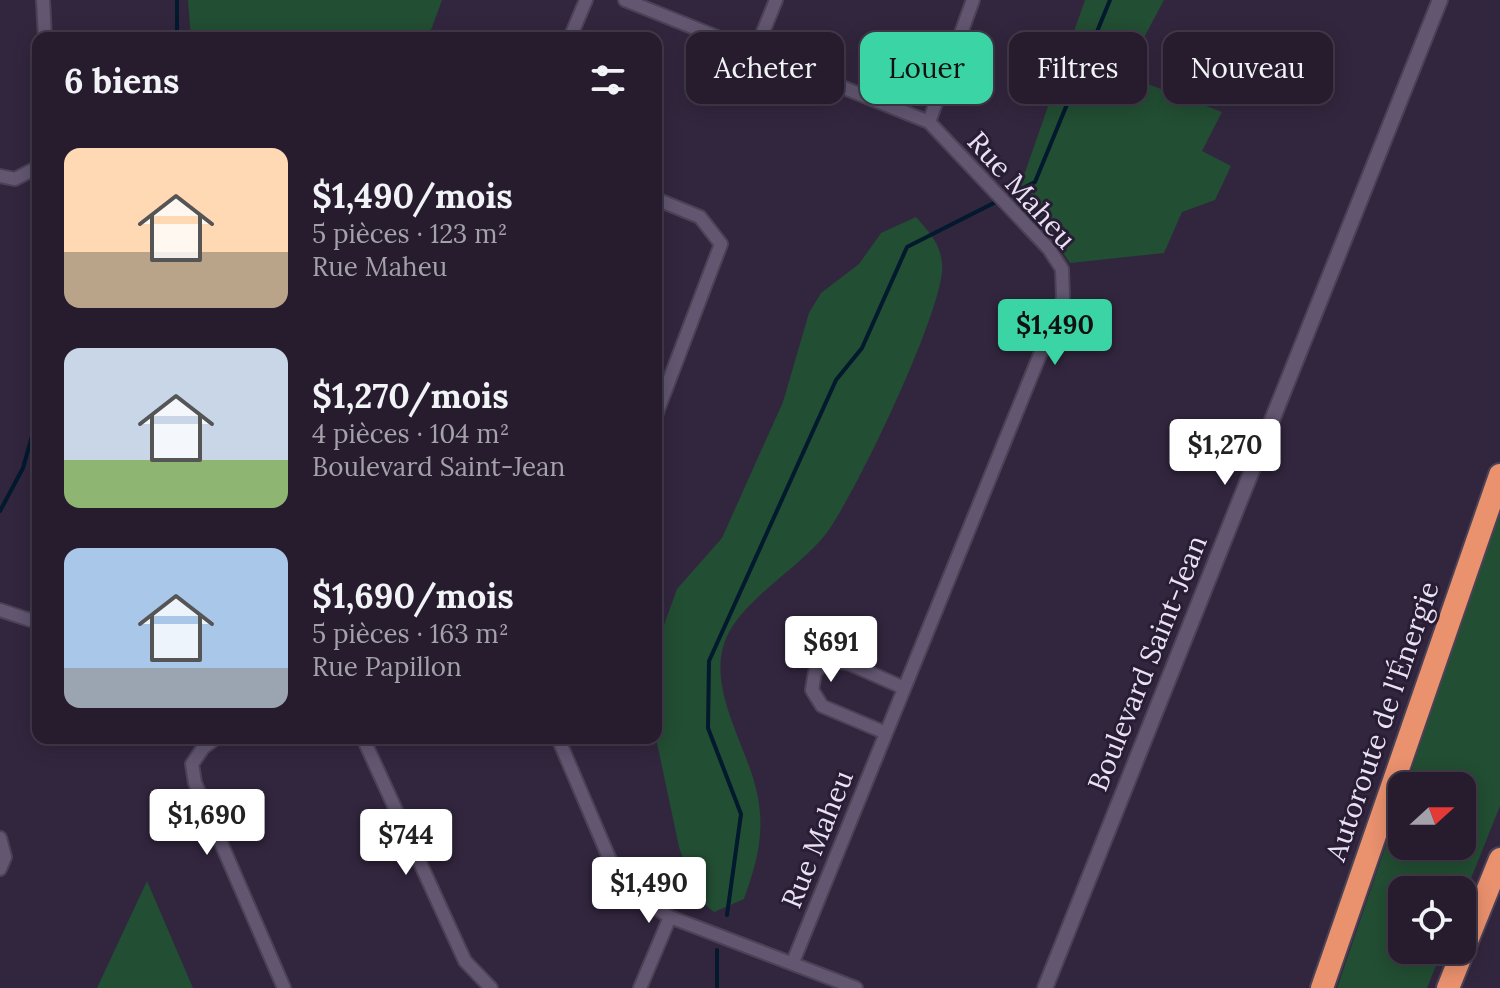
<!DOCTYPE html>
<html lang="fr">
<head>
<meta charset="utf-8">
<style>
  :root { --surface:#261c2e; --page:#2e2536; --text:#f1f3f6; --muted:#a4a1aa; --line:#423a4a; --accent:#3bd4a4 }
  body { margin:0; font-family:Lora,serif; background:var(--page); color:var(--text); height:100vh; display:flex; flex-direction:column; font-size:30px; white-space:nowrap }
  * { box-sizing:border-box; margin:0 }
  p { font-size:26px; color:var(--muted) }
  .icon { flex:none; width:44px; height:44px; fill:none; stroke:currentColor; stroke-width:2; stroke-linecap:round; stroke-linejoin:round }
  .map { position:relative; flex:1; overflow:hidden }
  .sheet { position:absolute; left:32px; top:32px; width:630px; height:712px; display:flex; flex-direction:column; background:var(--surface); border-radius:16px; box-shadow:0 4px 20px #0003,0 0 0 2px var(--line) }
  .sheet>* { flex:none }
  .banner { position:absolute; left:686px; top:32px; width:694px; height:72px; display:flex; gap:16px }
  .needle { width:52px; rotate:69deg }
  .fabs { position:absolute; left:1388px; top:772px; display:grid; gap:16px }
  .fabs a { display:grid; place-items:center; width:88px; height:88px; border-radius:16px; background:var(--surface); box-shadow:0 4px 20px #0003,0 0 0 2px var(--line); font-size:40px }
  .price { position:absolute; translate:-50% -68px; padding:0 18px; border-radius:8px; background:#fff; color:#222; font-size:26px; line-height:52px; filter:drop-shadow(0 2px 4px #0008) }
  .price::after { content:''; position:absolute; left:50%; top:48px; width:24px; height:18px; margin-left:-12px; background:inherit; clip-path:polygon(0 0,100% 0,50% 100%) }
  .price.current { background:var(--accent); color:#111 }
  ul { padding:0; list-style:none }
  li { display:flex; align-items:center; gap:24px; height:200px; padding:0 32px }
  li span { display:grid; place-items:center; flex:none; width:224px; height:160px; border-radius:16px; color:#555 }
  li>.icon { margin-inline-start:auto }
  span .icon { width:96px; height:96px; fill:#fffc; stroke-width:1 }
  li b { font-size:34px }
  h2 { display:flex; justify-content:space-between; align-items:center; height:96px; padding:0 32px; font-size:34px }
  .tag { padding:0 28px; border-radius:16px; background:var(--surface); box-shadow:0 4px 20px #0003,0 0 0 2px var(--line); font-size:28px; line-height:72px }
  .tag.current { background:var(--accent); color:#111 }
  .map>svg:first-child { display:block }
</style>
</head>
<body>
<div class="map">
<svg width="1500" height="988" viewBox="0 0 1500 988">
  <rect width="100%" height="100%" fill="#32263e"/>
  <path fill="#224e33" d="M188 0H442L428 38H191Z
    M1085 0H1164L1124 75 1222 112 1202 151 1231 166 1215 200 1182 212 1164 253 1070 263 1037 214 1015 201Z
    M916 217C929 232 940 243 942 263 948 302 853 500 825 535 799 567 758 590 734 624 696 678 749 744 758 798 765 835 756 865 744 899L714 912 697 898 679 847 656 738V647L677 589 722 538 783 402 809 313 821 293 859 264 881 233Z
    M1500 509V806L1462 901V890H1402V950H1442L1427 988H1337L1402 798V846H1462V786H1406Z
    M147 881 193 988H97Z"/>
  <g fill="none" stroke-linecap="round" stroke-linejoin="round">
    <path stroke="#02192e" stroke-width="4" d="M177 0V38
      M0 511 23 468 38 415
      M727 915 741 814 708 728 709 661 836 380 862 348 907 247 1035 182 1110 0
      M717 988V950"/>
    <defs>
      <path id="minor" d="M43 0 45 38
        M625 0 929 122 1049 249 1062 269 1063 298 793 962
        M570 38 586 0
        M755 52 776 0
        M929 122 973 0
        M0 176 15 179 38 167
        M656 199 700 217 721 244 656 415
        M0 610 30 620 38 615
        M886 733 822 706 812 690 815 672 829 660 850 664 904 688
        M216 738 203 748 192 764 195 783 284 988
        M363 738 465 961 491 988
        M558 738 616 874 638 897 670 917 856 988
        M0 838 5 857 0 869
        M640 988 670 917"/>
      <path id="tertiary" d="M1045 988 1440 0"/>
      <path id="motorway" d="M1322 988 1500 475
        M1448 988 1500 859"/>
    </defs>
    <use href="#minor" stroke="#4b4256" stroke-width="16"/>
    <use href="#tertiary" stroke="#4b4256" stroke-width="18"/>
    <use href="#motorway" stroke="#4b4256" stroke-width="26"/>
    <use href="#minor" stroke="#625671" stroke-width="12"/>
    <use href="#tertiary" stroke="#625671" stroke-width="14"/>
    <use href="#motorway" stroke="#ea916e" stroke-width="22"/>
  </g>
  <g text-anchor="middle" stroke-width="6" stroke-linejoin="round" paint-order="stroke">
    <g font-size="28" fill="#e8e2f2" stroke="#281d34">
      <text transform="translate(1022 190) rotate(48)" y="10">Rue Maheu</text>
      <text transform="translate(1147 663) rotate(-68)" y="10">Boulevard Saint-Jean</text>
      <text transform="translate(1382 721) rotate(-71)" y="10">Autoroute de l'Énergie</text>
      <text transform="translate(817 839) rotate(-68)" y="10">Rue Maheu</text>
    </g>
  </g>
</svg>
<div class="fabs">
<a><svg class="needle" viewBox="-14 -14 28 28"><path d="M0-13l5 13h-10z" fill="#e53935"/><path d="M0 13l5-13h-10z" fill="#a4a1aa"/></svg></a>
<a><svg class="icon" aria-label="locate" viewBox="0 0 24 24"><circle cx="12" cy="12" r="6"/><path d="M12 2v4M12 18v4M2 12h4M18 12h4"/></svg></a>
</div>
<b class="price current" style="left:1055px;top:367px">$1,490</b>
<b class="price" style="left:1225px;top:487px">$1,270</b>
<b class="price" style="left:831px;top:684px">$691</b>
<b class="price" style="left:207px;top:857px">$1,690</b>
<b class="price" style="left:406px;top:877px">$744</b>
<b class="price" style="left:649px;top:925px">$1,490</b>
<div class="banner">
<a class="tag">Acheter</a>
<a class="tag current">Louer</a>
<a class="tag">Filtres</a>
<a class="tag">Nouveau</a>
</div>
<section class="sheet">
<h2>6 biens<svg class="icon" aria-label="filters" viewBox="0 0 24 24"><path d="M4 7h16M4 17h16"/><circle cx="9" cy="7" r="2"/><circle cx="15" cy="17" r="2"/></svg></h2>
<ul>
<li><span style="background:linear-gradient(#ffd9b3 65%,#b9a48a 0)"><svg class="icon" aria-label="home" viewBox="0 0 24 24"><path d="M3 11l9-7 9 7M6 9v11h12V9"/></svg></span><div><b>$1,490/mois</b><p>5 pièces · 123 m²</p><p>Rue Maheu</p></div></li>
<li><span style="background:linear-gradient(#c9d6e8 70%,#8fb573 0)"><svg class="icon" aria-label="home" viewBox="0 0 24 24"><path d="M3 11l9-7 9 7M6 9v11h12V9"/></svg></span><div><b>$1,270/mois</b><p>4 pièces · 104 m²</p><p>Boulevard Saint-Jean</p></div></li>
<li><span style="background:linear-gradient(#a9c7e8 75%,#9aa5b1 0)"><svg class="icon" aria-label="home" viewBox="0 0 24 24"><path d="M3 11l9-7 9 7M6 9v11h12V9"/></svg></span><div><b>$1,690/mois</b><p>5 pièces · 163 m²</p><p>Rue Papillon</p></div></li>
</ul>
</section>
</div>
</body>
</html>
